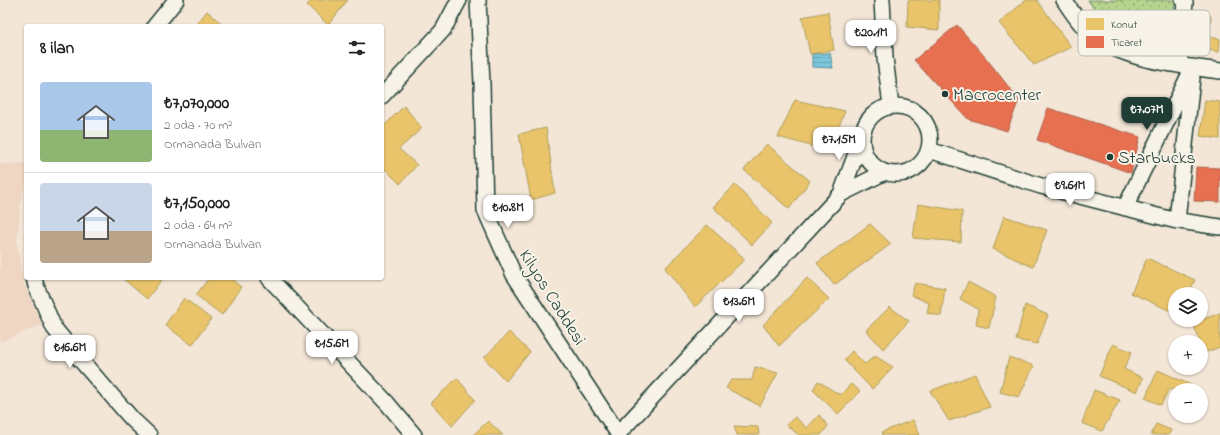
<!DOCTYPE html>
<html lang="tr">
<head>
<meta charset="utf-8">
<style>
  :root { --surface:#fff; --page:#f6f6f6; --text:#202124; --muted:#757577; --line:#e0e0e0; --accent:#1f3d34 }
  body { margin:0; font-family:"Indie Flower",sans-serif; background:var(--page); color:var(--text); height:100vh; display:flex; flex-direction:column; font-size:15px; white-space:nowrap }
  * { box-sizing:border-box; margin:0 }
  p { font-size:13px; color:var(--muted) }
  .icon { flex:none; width:22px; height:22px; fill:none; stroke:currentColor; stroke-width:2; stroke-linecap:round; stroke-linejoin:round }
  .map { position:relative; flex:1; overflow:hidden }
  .details { position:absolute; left:24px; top:24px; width:360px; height:256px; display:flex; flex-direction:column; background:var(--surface); border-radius:4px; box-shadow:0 1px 3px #0004 }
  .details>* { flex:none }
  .buttons { position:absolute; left:1168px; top:287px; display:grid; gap:8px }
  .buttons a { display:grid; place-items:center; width:40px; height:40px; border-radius:50%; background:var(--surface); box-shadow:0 1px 3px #0004; font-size:20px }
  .price { position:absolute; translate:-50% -34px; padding:0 9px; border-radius:8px; background:#fff; color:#222; font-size:13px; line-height:26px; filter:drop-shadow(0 1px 2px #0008) }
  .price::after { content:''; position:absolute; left:50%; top:24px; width:12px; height:9px; margin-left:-6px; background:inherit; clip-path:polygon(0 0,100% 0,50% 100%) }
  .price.on { background:var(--accent); color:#fff }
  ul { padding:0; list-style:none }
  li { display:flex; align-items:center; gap:12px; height:100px; padding:0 16px }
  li+li { border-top:1px solid var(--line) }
  li span { display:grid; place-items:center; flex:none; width:112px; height:80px; border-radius:4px; color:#555 }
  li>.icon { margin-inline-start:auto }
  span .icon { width:48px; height:48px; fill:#fffc; stroke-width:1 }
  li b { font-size:17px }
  h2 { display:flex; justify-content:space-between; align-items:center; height:48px; padding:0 16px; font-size:17px }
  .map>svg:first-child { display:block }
</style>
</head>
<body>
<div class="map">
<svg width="1220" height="435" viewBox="0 0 1220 435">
  <defs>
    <pattern id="grass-dots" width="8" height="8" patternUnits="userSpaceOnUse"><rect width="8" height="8" fill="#b7d58e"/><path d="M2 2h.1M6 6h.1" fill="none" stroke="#94ae75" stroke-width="1.8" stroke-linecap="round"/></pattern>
    <pattern id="water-rules" width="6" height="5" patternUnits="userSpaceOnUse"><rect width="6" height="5" fill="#7cc6dc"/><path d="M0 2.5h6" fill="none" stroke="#65a2b3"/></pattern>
  </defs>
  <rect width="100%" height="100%" fill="#f3e6d7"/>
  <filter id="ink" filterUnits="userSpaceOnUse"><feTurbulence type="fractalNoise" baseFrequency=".025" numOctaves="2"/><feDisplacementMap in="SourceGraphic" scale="8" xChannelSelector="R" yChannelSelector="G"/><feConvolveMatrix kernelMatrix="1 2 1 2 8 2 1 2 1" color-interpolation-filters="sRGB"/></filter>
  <g filter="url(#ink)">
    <path fill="#eed6c2" d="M26 163V182L21 200 17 243 23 282 42 325 0 342V164Z"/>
    <path fill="url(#grass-dots)" stroke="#6b8961" d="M1088 0H1177L1170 20 1165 51 1090 23 1094 9Z"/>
    <path fill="url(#water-rules)" stroke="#578f99" d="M830 53 833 68 812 67V54Z"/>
    <path fill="#e9c46a" stroke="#ac9c5a" d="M312 0H348L328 25 307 5Z
      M908 0H939V30L907 27Z
      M1026 0H1037L1071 47 1034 65 999 23Z
      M207 11 224 26H195Z
      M828 12 834 50 810 54 802 17Z
      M1195 15 1211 16 1209 37 1220 39 1219 52 1193 47Z
      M795 100 845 111 829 151 778 137Z
      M1205 100 1220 102V139L1200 136Z
      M404 106 422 128 399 149 417 165 400 184 382 166V128Z
      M546 128 555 193 531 200 519 134Z
      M767 144 810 181 789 209 744 170Z
      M735 185 772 223 752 245 713 207Z
      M918 204 962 211 961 242 913 238Z
      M1004 216 1047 230 1033 267 993 249Z
      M870 224 891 244 834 285 817 263Z
      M707 225 745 259 695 307 665 268Z
      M1147 258 1195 280 1188 294H1175V313L1131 293Z
      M122 278H163L147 299Z
      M209 278H230L241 287 222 315 196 295Z
      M807 278 829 299 779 346 763 325Z
      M968 282 996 297 989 328 976 325 978 309 960 299Z
      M915 283 945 288 941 316 927 313 929 303 911 295Z
      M184 298 211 319 192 345 165 325Z
      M1025 305 1048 315 1037 344 1016 340Z
      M890 307 909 321 883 349 866 330Z
      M1220 313V347L1204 353 1193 323Z
      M509 332 530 352 506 381 484 358Z
      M1113 344 1132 352 1124 369 1143 378 1137 392 1099 376Z
      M852 351 865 364 875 356 893 367 872 389 844 360Z
      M1009 357 1034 366 1019 397 1000 392Z
      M755 367 778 373 760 406 726 388 731 380H752Z
      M1158 370 1191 385 1189 390H1175V391L1169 389 1161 405 1145 398Z
      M975 374 990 407 949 421 930 391Z
      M457 378 475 400 452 426 431 403Z
      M818 381 840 395 851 384 860 391 838 414 813 390Z
      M1094 390 1120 400 1102 431 1082 423Z
      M819 415 828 426 821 435H799L786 425 795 417 807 428Z
      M913 420 920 435H883L882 432Z
      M488 421 503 435H473Z
      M1156 424 1171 430 1169 435H1151Z
      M734 426 758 427 759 435H737Z"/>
    <path fill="#e76f51" stroke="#ab6048" d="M957 25 986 58 1019 100 1007 131 968 119 914 60Z
      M1048 108 1140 137 1131 173 1037 140Z
      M1196 167 1220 168V202L1194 201Z"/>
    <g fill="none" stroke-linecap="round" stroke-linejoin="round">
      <defs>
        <path id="minor" d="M478 0 482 84 485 210 514 275 619 435
          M882 0 885 58 891 106
          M1064 0C1072 12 1080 25 1091 34 1124 61 1179 65 1220 71
          M155 26 176 0
          M1179 65 1185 3 1183 0
          M382 96 443 30 459 0
          M862 140a34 34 0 1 1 68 0a34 34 0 1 1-68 0Z
          M929 150 1041 186 1173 220 1220 227
          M841 194 862 138
          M1125 208 1193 67
          M1177 221 1192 78
          M34 278 36 286 54 328 78 357 132 419 149 435
          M269 278 387 403 414 435
          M618 434 841 194 885 172"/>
      </defs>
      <use href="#minor" stroke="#1f3d34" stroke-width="18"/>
      <use href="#minor" stroke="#f7f3e8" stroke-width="15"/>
    </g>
  </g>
  <g fill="#1f3d34" stroke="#f7f3e8" stroke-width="1.5">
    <circle cx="945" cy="94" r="4"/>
    <circle cx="1110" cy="157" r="4"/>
  </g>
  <g text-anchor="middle" stroke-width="4" stroke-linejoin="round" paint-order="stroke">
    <g font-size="18" fill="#1f3d34" stroke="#f7f3e8" text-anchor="start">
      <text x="953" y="100">Macrocenter</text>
      <text x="1118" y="163">Starbucks</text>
    </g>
    <g font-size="18" fill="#1f3d34" stroke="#f7f3e8">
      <text transform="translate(553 297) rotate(58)" y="6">Kilyos Caddesi</text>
    </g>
  </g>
  <rect x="1078" y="10" width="132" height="46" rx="6" fill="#f7f3e8" stroke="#b6bcb2" stroke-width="1"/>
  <rect x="1086" y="18" width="18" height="12" fill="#e9c46a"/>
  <rect x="1086" y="36" width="18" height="12" fill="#e76f51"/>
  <g font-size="11" fill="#1f3d34">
    <text x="1111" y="28">Konut</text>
    <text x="1111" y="46">Ticaret</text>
  </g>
</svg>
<div class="buttons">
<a><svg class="icon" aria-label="layers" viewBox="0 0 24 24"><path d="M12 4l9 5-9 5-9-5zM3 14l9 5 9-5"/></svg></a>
<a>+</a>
<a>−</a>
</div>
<b class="price" style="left:871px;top:54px">₺20.1M</b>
<b class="price on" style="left:1147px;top:131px">₺7.07M</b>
<b class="price" style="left:839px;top:161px">₺7.15M</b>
<b class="price" style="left:1070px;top:207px">₺9.61M</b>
<b class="price" style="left:508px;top:229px">₺10.8M</b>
<b class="price" style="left:739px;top:323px">₺13.6M</b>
<b class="price" style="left:332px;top:365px">₺15.6M</b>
<b class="price" style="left:70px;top:369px">₺16.6M</b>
<section class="details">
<h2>8 ilan<svg class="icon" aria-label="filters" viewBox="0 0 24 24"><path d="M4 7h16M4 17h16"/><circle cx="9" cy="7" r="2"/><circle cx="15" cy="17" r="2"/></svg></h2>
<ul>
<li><span style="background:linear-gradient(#a9c7e8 60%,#8fb573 0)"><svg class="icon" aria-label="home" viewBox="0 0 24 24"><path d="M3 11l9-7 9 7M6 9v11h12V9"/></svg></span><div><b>₺7,070,000</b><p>2 oda · 70 m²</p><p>Ormanada Bulvarı</p></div></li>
<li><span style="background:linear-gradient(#c9d6e8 60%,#b9a48a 0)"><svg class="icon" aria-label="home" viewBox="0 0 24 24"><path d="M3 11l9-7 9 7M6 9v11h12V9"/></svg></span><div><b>₺7,150,000</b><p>2 oda · 64 m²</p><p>Ormanada Bulvarı</p></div></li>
</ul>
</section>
</div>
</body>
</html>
